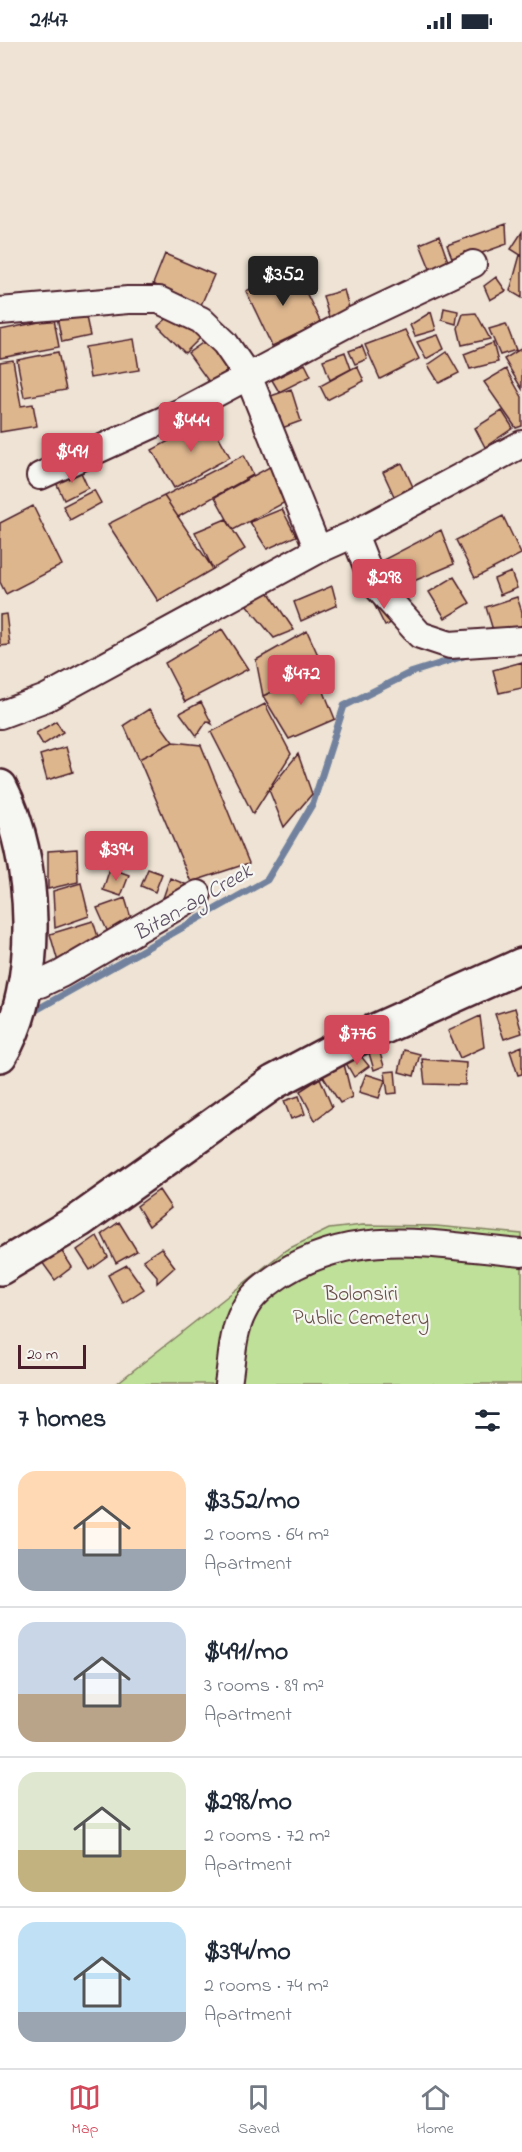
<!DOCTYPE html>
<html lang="en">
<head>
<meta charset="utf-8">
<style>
  :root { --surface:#fff; --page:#f6f6f7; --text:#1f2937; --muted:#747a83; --line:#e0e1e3; --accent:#d1495b }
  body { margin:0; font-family:"Indie Flower",sans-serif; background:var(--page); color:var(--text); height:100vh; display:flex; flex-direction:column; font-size:22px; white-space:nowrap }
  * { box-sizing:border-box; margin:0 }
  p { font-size:20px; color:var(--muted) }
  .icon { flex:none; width:33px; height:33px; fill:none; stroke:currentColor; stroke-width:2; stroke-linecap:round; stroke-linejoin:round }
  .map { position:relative; height:1342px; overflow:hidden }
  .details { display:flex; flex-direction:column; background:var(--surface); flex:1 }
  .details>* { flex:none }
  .scale { position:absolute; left:18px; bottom:15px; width:68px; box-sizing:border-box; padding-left:6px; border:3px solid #4a1f2b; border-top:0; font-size:16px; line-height:21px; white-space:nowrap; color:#4a1f2b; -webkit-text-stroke:4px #f6f6f2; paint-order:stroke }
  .price { position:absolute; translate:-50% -51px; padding:0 14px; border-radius:6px; background:var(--accent); color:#fff; font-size:20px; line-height:39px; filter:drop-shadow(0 2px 3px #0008) }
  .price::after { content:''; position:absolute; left:50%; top:36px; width:18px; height:14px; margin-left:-9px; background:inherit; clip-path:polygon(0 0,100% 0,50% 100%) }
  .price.active { background:#222; color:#fff }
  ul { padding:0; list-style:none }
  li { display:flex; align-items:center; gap:18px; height:150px; padding:0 18px }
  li+li { border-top:2px solid var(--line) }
  li span { display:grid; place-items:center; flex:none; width:168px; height:120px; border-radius:18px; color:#555 }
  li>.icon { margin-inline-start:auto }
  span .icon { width:72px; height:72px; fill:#fffc; stroke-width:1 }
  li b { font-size:26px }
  h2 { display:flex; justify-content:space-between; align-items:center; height:72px; padding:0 18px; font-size:26px }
  .status { display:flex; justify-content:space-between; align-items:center; height:42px; padding:0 30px; background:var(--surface); direction:ltr }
  .status svg { height:16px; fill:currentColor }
  .menu { display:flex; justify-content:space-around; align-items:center; height:84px; border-top:2px solid var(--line); background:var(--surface); font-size:16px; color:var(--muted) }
  .menu a { display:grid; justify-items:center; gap:3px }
  .menu .active { color:var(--accent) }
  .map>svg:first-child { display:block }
</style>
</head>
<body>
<div class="status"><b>21:47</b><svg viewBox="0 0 49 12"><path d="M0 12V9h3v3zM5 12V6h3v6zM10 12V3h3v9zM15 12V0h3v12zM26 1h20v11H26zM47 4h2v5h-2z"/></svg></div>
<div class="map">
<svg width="522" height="1342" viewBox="0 0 522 1342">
  <rect width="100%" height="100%" fill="#eee3d4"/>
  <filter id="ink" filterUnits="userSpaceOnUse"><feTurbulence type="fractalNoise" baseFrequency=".0167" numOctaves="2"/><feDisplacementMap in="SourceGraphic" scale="12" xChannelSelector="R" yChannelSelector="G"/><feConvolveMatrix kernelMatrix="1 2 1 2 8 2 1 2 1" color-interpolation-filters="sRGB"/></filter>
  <g filter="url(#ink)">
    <path fill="#bfe099" stroke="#848062" stroke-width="1.5" d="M363 1183 436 1184 522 1192V1342H116L286 1208 329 1187Z"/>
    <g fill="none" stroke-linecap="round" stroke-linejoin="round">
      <path stroke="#72829e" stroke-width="7" d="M29 972 267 838 313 761 344 664 410 631 467 613"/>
    </g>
    <path fill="#ddb68e" stroke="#4a1f2b" stroke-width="1.5" d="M506 182 507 202 454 221 447 203Z
      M522 190V214L511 207Z
      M439 194 449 222 431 229 420 202Z
      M165 212 214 233 201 263 153 242Z
      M520 213 522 215V256L510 249Z
      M294 226 321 281 272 304 246 249Z
      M496 235 506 249 490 258 484 244Z
      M344 248 351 273 330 279 323 254Z
      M84 265 90 294 62 300 56 270Z
      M444 266 458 269 456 282 442 278Z
      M176 269 205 291 185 311 158 284Z
      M431 270 436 288 415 294 410 283Z
      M476 271 490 297 462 303 458 286 463 272Z
      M54 277 59 305 0 316V288Z
      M506 282 516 308 500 313 489 287Z
      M405 288 419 317 380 337 365 303Z
      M438 293 444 307 426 317 417 300Z
      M211 295 235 327 212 344 188 311Z
      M134 297 139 328 90 336 85 305Z
      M493 301 498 320 470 327 464 312Z
      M362 304 367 317 355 322 349 309Z
      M522 306V347L504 317Z
      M58 310 66 348 24 355 17 318Z
      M345 310 351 327 330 338 323 318Z
      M447 310 459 331 439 341 428 323Z
      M13 318 21 364 33 362 37 384 0 390V320Z
      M305 322 311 334 279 350 272 338Z
      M357 324 364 339 327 358 320 344Z
      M506 327 522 355V384L516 386 484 340Z
      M291 347 301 379 282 386 271 354Z
      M502 369 513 386 485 405 475 386Z
      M209 377 230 415 174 446 152 408Z
      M244 413 253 433 178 475 164 454Z
      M402 421 413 445 394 454 383 430Z
      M275 422 291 457 233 488 215 455Z
      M79 426 88 446 64 458 55 438Z
      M94 448 101 461 70 478 63 464Z
      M164 454 213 527 158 559 108 482Z
      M33 464 62 523 6 552 0 540V481Z
      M282 467 296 494 267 507 250 480Z
      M503 474 521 512 475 536 456 498Z
      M226 477 245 507 213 527 195 490Z
      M441 488 454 522 395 547 383 518Z
      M511 530 517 546 500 553 494 537Z
      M454 535 470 561 445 576 429 550Z
      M332 544 337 563 301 579 294 560Z
      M267 548 294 588 274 596 245 561Z
      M382 553 395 579 385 584 372 558Z
      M517 555 522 570V586L495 595 486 565Z
      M6 572 10 603 0 604V573Z
      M222 587 248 627 185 660 165 621Z
      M307 589 323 624 263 654 256 618Z
      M522 620V646L499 651 493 628Z
      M316 630 335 677 289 697 263 654Z
      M201 660 212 682 207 679 197 694 180 671Z
      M265 662 291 712 253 772 211 690Z
      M149 667 173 700 139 717 124 683Z
      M56 679 63 690 43 703 36 691Z
      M173 700 201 703 249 821 191 840 139 717Z
      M66 705 73 730 47 738 40 713Z
      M298 712 312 752 284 785 269 748Z
      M77 807 78 840 48 847V809Z
      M110 826 129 833 121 854 103 848Z
      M148 827 162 832 155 850 141 844Z
      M170 836 190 844 175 861 163 856Z
      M81 841 89 874 55 886 53 849Z
      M125 856 133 883 110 895 97 866Z
      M93 879 100 901 58 920 50 892Z
      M515 966 522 991 504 997 495 972Z
      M480 974 484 1005 460 1016 448 989Z
      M522 1004V1032L518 1033 510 1009Z
      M379 1008 384 1024 374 1028 369 1011Z
      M404 1008 420 1012 414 1034 399 1030Z
      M360 1013 369 1024 354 1035 346 1021Z
      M422 1017 466 1021 465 1043 425 1042Z
      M344 1022 352 1055 340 1061 322 1033Z
      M395 1029 397 1051 388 1052 385 1030Z
      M366 1032 385 1038 379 1056 359 1050Z
      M320 1036 332 1065 315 1078 300 1049Z
      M299 1054 305 1072 291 1077 284 1059Z
      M159 1148 171 1166 149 1184 137 1164Z
      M119 1180 137 1209 116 1221 102 1192Z
      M97 1194 108 1215 90 1228 77 1208Z
      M161 1206 175 1225 157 1241V1234L143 1218Z
      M61 1208 72 1225 55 1238 42 1220Z
      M127 1223 144 1247 123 1261 108 1233Z"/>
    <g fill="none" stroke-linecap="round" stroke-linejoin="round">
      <defs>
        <path id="street" d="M0 269 128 258H159L201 278 225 301 249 336 318 508
          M40 434 181 370 352 279 473 222
          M354 492 373 540 420 593 450 603 522 598
          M0 673 46 656 318 508 354 492 522 402
          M25 941 40 942 61 932 198 852
          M228 1342C232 1319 232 1291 243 1270 251 1253 265 1243 281 1232 359 1183 436 1204 522 1211"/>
        <path id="secondary" d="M0 745C37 815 43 944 0 1013
          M0 1226 80 1178 274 1040 348 1001 522 923"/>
      </defs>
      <use href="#street" stroke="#4a1f2b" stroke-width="30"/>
      <use href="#secondary" stroke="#4a1f2b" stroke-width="38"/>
      <use href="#street" stroke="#f6f6f2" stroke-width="26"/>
      <use href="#secondary" stroke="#f6f6f2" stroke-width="33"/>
    </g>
  </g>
  <g text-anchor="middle" stroke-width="4.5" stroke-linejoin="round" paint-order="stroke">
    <g font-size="21" fill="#674f46" stroke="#f6f6f2">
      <text x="361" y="1258">Bolonsiri<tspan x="361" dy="24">Public Cemetery</tspan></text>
    </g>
    <g font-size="22" font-style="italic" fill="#5e5165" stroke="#f6f6f2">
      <text transform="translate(192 859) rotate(-30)" y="8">Bitan-ag Creek</text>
    </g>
  </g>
</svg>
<div class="scale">20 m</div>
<b class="price active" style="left:283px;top:265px">$352</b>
<b class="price" style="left:191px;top:411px">$444</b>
<b class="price" style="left:72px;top:442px">$491</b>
<b class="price" style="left:384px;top:568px">$298</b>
<b class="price" style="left:301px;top:664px">$472</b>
<b class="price" style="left:116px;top:840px">$394</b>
<b class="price" style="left:357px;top:1024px">$776</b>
</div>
<section class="details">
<h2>7 homes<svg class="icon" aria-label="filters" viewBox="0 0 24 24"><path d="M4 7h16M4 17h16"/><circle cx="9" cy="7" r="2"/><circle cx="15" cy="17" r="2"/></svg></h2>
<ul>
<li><span style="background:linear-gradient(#ffd9b3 65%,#9aa5b1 0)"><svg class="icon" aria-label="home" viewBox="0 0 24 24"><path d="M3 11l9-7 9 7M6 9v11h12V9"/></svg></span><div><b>$352/mo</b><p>2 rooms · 64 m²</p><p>Apartment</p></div></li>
<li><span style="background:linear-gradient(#c9d6e8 60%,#b9a48a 0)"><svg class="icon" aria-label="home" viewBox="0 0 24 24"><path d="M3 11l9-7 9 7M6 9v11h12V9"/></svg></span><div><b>$491/mo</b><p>3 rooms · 89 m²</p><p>Apartment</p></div></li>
<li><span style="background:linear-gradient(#dfe7d0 65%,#c2b280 0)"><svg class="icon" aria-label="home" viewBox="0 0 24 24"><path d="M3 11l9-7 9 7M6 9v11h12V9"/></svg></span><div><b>$298/mo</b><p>2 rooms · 72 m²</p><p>Apartment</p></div></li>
<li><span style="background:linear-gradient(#bfe0f5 75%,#9aa5b1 0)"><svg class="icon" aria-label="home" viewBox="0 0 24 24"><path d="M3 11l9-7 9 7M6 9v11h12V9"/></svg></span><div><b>$394/mo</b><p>2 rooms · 74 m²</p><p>Apartment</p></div></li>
</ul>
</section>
<nav class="menu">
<a class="active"><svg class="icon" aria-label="map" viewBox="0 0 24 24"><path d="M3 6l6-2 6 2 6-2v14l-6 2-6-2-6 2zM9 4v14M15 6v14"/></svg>Map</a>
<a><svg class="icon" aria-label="saved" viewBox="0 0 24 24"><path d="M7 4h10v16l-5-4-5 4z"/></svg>Saved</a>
<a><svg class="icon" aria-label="home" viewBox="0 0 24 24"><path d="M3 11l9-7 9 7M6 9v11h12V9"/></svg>Home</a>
</nav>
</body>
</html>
